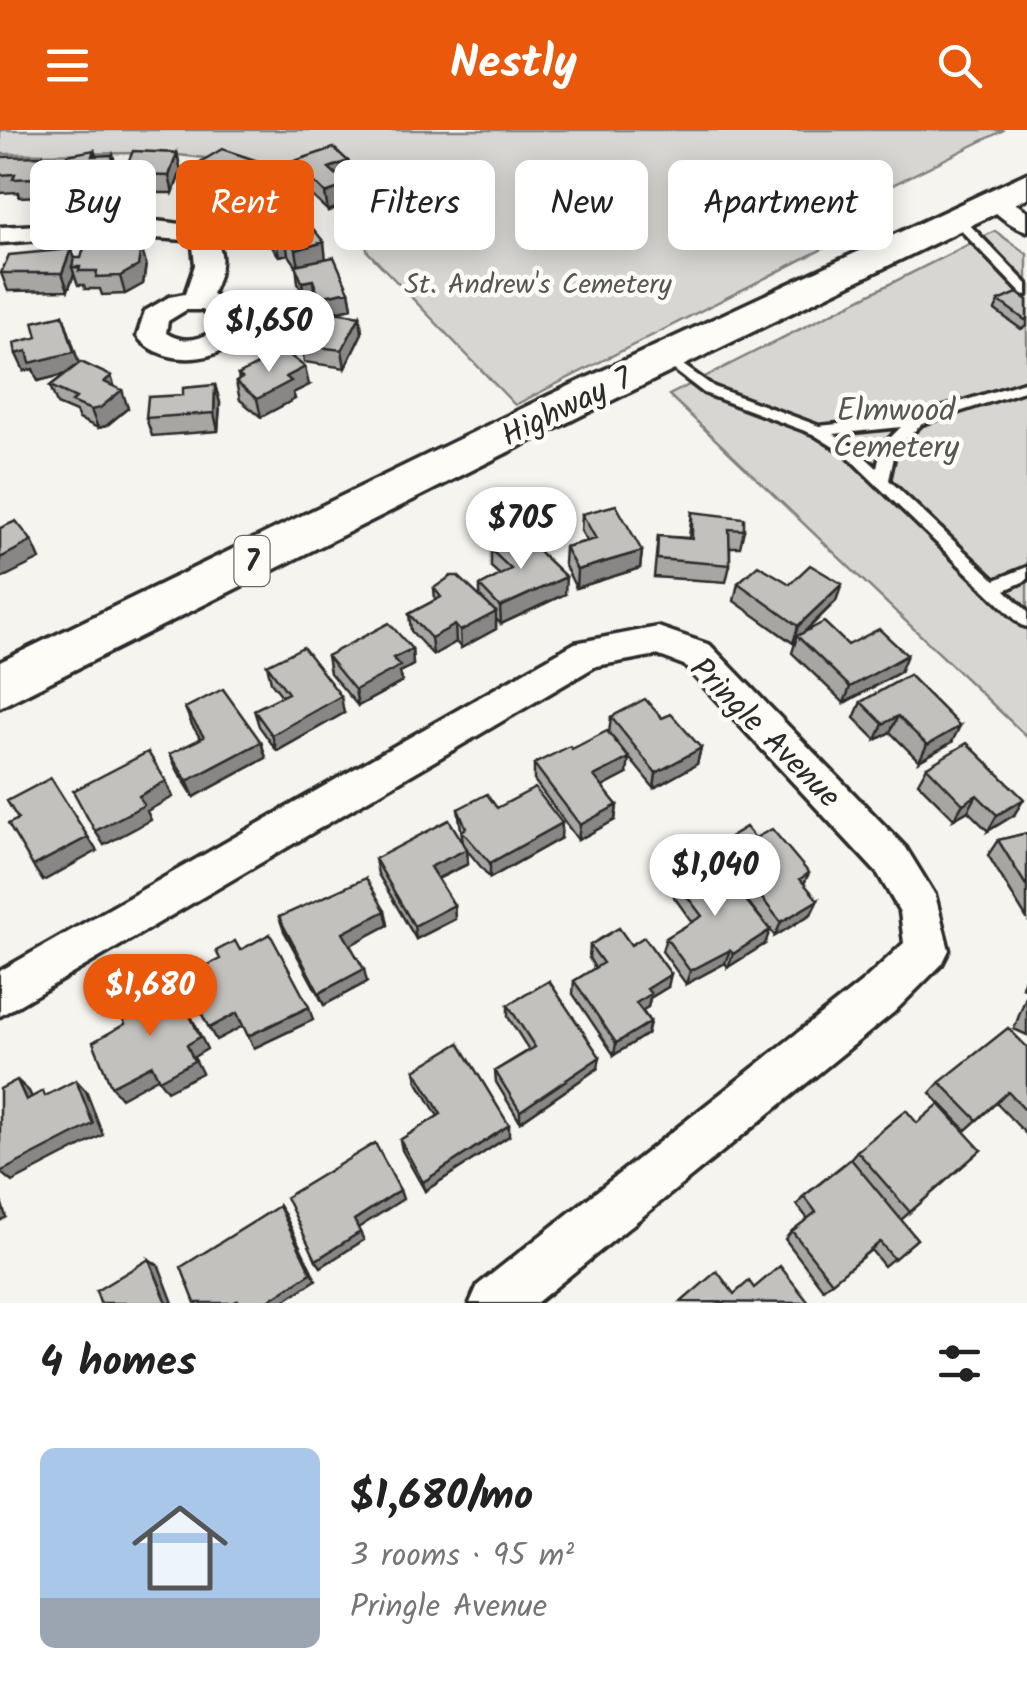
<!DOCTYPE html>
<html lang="en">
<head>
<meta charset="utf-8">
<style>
  :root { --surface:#fff; --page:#f6f6f6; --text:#222; --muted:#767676; --line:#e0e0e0; --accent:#ea580c }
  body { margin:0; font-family:Kalam,sans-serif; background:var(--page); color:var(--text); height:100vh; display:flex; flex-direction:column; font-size:38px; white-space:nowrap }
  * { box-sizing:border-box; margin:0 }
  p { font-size:32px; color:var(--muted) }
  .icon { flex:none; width:55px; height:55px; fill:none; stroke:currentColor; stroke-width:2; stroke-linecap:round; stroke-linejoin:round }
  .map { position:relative; height:1173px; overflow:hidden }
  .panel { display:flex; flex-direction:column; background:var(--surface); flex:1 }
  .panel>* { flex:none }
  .guide { position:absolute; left:30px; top:30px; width:968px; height:90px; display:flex; gap:20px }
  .price { position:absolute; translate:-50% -85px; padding:0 22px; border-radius:35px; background:#fff; color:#222; font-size:32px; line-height:65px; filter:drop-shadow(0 2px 5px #0008) }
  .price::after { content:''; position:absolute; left:50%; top:60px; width:30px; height:22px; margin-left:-15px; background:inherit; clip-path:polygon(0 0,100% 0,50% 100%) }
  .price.on { background:var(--accent); color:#fff }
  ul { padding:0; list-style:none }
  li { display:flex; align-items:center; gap:30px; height:250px; padding:0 40px }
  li+li { border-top:2px solid var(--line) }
  li span { display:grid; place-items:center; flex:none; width:280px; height:200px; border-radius:15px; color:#555 }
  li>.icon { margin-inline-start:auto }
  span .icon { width:120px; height:120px; fill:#fffc; stroke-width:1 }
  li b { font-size:42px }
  h2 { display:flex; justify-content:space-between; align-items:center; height:120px; padding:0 40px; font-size:42px }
  .tag { padding:0 35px; border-radius:15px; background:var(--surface); box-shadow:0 5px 25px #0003; font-size:35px; line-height:90px }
  .tag.on { background:var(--accent); color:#fff }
  header { display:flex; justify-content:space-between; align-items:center; height:130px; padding:0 40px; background:var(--accent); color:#fff; font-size:45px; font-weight:700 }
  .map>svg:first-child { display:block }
</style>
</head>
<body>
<header><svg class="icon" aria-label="menu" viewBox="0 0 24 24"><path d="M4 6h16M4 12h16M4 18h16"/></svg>Nestly<svg class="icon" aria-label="search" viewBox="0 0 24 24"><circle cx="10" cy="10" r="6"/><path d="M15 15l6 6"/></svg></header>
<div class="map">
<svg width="1027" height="1173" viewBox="0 0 1027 1173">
  <rect width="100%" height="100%" fill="#f5f4ef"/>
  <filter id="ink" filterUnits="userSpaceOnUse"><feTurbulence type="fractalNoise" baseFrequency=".01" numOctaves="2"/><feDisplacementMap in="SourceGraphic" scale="20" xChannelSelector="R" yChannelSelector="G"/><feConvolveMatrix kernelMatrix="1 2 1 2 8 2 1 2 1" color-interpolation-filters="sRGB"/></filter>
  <g filter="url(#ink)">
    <path fill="#d7d6d2" stroke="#81807e" stroke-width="2.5" d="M0 0H1004L832 85 856 102 515 275 368 122 359 90 414 75 382 69 347 44 160 23 0 24Z
      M995 101 1027 124V607L669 265Z"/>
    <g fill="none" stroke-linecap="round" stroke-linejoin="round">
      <defs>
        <path id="lane" d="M953 86H961L1027 154V165L1022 164 953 92Z
          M666 223 714 257 819 296 916 286 1027 251V260L922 294 896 318 889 350 995 450 1027 437V450L1005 460 1027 481V497L1021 495 845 324 813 304 704 263 661 230 659 227ZM901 297 882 316 877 338 855 318 834 304Z"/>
        <path id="street" d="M997 62 1027 81V101C1012 97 994 83 984 70L988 65Z
          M142 90C195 94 242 98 212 164L243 185C243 235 162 241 137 206L145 181 169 167 185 164 195 135 193 116 185 110 109 105 0 113V97ZM186 180H202L215 188 212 202C197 211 181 213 166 203L168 191Z
          M658 497 710 515 906 718 935 765 949 820 942 834 894 882 536 1173H470L478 1155 862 852 904 813 900 782 878 744 684 535 657 525 596 536 0 886V841L575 513Z"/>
        <path id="primary" d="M1027 43V68L582 285 0 577V532L550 265Z"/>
      </defs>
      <use href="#lane" stroke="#2b2b2b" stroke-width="7"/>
      <use href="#street" stroke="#2b2b2b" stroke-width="7"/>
      <use href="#primary" stroke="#2b2b2b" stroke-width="7"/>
      <use href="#lane" fill="#fdfcf7" fill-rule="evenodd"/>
      <use href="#street" fill="#fdfcf7" fill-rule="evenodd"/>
      <use href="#primary" fill="#fdfcf7" fill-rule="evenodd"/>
    </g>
    <path fill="#a7a6a3" stroke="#2b2b2b" stroke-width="2.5" d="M94 20 96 26 118 43 112 66 79 67 78 65H67L61 47Z
      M177 23 181 41 173 63H141L140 60H129L124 42Z
      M0 27 49 43 42 66 19 67 18 62 0 63Z
      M282 35 350 49 343 51 348 55 350 73 328 81 309 63 299 66 285 53Z
      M187 40 267 51 236 74 191 58Z
      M264 94 326 129 349 161 352 178 335 182 360 186 362 203 345 238 304 232 301 215 320 180 315 168 305 170 298 153 296 135 288 124 279 126 268 112Z
      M74 129 146 134 143 154 125 164 102 165 100 159H85L84 155H78L74 144 68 160 8 161 1 143Z
      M1027 170V196L1021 199 995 180 999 171Z
      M63 185 79 234 115 257 128 278 106 296 98 298 79 289 76 282 57 274 50 256 65 244 38 251 33 239 24 241 37 207Z
      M238 245 309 255 293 263 295 269 261 287 240 270 236 252 239 250Z
      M215 255 220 273 218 301 152 306 146 288 183 265Z
      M692 382 744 400 740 417H730V435L726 452 654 447 658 406 689 408Z
      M582 384 642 421 640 438 576 458 564 434 565 417 587 411 581 401Z
      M491 420 565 464 501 494 496 489V499L461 518 456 512 433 525 411 501 409 484 435 470 434 458 480 467V456L500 445 491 437Z
      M738 453 790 454 836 471 804 503 848 515 900 542 844 573 792 523 796 510 793 513 734 471Z
      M412 519 413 535 400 542 402 552 358 576 330 543 327 526Z
      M267 535 344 583 277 621 259 596 254 580 282 566 271 552Z
      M909 545 952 612 919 631 890 602 876 610 854 588 861 572Z
      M185 578 261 612 266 628 194 667 177 640 170 624 201 609 192 595Z
      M611 587 662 588 701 618 697 634 654 658 609 603Z
      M572 619 627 644 602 657 617 675 615 690 578 710 534 650V634Z
      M927 637 1014 685 988 701 968 681 954 689 918 653Z
      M497 678 561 708 490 748 467 720 468 734 438 749 454 775 455 789 416 809 378 744 375 729 463 713 458 679Z
      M1027 703V789L988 725 998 710Z
      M755 708 809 743 804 754 811 784 775 806 714 729 718 714Z
      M677 753 765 814 728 837 725 833 686 854 662 821 666 808 692 792 674 767Z
      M385 781 388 795 350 815 367 852 324 875 284 801 279 787Z
      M590 815H631L668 857 650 868 648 877 642 880 650 892 647 904 614 925 573 864 574 851 595 838 589 828Z
      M1027 842V859L1022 857Z
      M1027 864V905L1014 899Z
      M508 875 598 938 520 992 496 952 495 941 529 920 508 887Z
      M1027 917V1005L996 973 966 1000 930 963 940 952Z
      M415 940 509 1006 425 1061 402 1020 400 1010 438 986 417 951Z
      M917 993 981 1020 901 1090 917 1109 884 1136 871 1120 823 1159 785 1109 792 1101 808 1089 797 1075 804 1066 849 1030 857 1021Z"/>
    <path fill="#888785" stroke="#2b2b2b" stroke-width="2.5" d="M177 23 181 41 173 63 169 46Z
      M113 25 118 43 112 66 107 48Z
      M43 26 49 43 42 66 36 48Z
      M348 31 350 49 331 55 329 38Z
      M264 33 267 51 236 74 233 56Z
      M307 45 309 63 299 66 296 49Z
      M348 55 350 73 328 81 325 63Z
      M285 106 288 124 279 126 275 108Z
      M324 112 326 130 299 138 296 120Z
      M141 116 146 134 143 154 125 164 120 146Z
      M71 119 77 137H72L74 144 68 160 62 143Z
      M313 150 315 168 305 170 302 152Z
      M349 161 352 178 322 185 319 167Z
      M63 185 81 240 38 251 33 239 24 241 16 224Z
      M360 186 362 203 345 238 342 220Z
      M305 237 309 255 293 263 295 269 261 287 257 269 286 247Z
      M111 246 117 264 104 252Z
      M215 255 220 273 218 301 214 283Z
      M122 260 128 278 106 296 98 298 91 280Z
      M32 411 40 429 0 449V428Z
      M642 421 640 438 576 458 577 440Z
      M566 447 565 464 501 494 500 477Z
      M842 454 836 471 799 507 797 506 793 513 798 496Z
      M496 482V499L461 518 460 501Z
      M455 495 456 512 433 525 431 508Z
      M412 519 413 535 400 542 402 552 358 576 355 560 393 528Z
      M907 525 900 542 844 573 850 557Z
      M341 566 344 583 277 621 272 605Z
      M898 586 890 602 876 610 883 594Z
      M960 596 952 612 919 631 927 615Z
      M261 612 266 628 194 667 187 651Z
      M701 618 697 634 654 658 656 643Z
      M629 628 627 644 593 662 594 646Z
      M166 651 173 667 147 681 151 690 104 715 95 701 139 666Z
      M977 665 968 681 954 689 963 674Z
      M1024 669 1014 685 988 701 997 685Z
      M617 675 615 690 578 710 580 695Z
      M562 693 561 708 490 748V733Z
      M88 707 97 721 43 751 33 736Z
      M467 719 468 734 432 751 430 737Z
      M818 770 811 784 775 806 781 792Z
      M454 775 455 789 416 809 414 796Z
      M385 781 388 795 347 817 343 803Z
      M770 800 765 814 728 837 733 824Z
      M730 820 725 833 686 854 690 841Z
      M364 839 367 852 324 875 319 863Z
      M671 844 668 857 650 868 648 877 634 885 636 873 647 859Z
      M176 855 207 919 194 927 202 943 167 961 159 950 187 915Z
      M309 877 313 890 254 918 248 906Z
      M237 883 243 896 216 910 209 898Z
      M650 892 647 904 614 925 616 913Z
      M600 927 598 938 520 992V981Z
      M152 935 161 946 121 968 111 956Z
      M17 950 29 961 38 981 26 970Z
      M76 950 86 961 103 1005 12 1052 0 1042Z
      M509 995V1006L425 1061 423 1052Z
      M400 1060 403 1069 358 1098 354 1090Z
      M0 1068 6 1087 0 1091Z
      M279 1076 285 1085 316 1150 281 1173H265Z
      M360 1102 364 1110 321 1137 316 1130Z
      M149 1129 159 1136 173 1173H167Z"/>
    <path fill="#c2c1be" stroke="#2b2b2b" stroke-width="2.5" d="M334 18 348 31 329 38 348 55 325 63 307 45 296 49 282 35Z
      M222 19 264 33 233 56 187 40Z
      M94 20 92 26 113 25 107 48 73 50 74 47H61L67 25Z
      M133 21 177 23 169 46 136 45 137 42H124Z
      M43 26 36 48 13 49 15 44 0 45V27Z
      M301 84 324 112 296 120 285 106 275 108 264 94Z
      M141 116 138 136 120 146 96 147 97 141H79L80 137H72L74 128H81L84 118Z
      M71 119 62 143H1L9 125Z
      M334 127 349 161 319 167 313 150 302 152 295 135Z
      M1017 163 1027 170V189L1025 190 999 171Z
      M320 180 360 186 342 220 301 215Z
      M63 185 74 222 30 233 27 221 16 224 14 213 37 207 33 192Z
      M284 221 305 237 286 247 291 251 257 269 236 252 242 248 238 245Z
      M81 232 111 246 104 252 122 260 100 278 91 280 72 272 76 268 50 256Z
      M215 255 214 283 146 288 148 267 183 265V258Z
      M616 375 642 421 577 440 565 417 596 409 582 384Z
      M692 382 744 388V400L729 399 730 435 657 429 658 406 692 409Z
      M16 391 32 411 0 428V398Z
      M521 404 566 447 500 477 480 456 511 439 491 420Z
      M758 435 790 454 810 435 842 454 798 496 738 453Z
      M451 446H458L496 482 460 501 455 495 431 508 409 484 441 467 434 458Z
      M824 492 848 515 879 499 907 525 850 557 797 506Z
      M389 493 412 519 393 528 400 536 355 560 327 526Z
      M303 517 341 566 272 605 254 580 288 563 267 535Z
      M909 545 960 596 927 615 898 586 883 594 861 572Z
      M223 559 261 612 187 651 170 624 204 607 185 578Z
      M645 569 662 588 671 584 701 618 656 643 611 587Z
      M607 601 629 628 594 646 617 675 580 695 534 634 570 616 572 619Z
      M967 613 1024 669 997 685 977 665 963 674 927 637Z
      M148 622 166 651 139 666 144 675 95 701 73 661Z
      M51 648 88 707 33 736 8 694 18 689 7 671Z
      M535 658 562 693 490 733 462 701 466 698 458 679 487 664 497 678Z
      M449 690 467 719 430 737 454 775 414 796 375 729Z
      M746 697 755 708 772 699 809 743 800 749 818 770 781 792 718 714Z
      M1027 703V757L998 710Z
      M715 732 770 800 733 824 730 820 690 841 666 808 702 786 677 753Z
      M366 748 385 781 343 803 364 839 319 863 279 787Z
      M619 798 631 815 644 807 671 844 647 859 651 864 636 873 650 892 616 913 574 851 603 833 590 815Z
      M270 804 309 877 248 906 237 883 209 898 183 847 220 829 216 821 235 811 240 820Z
      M549 851 600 927 520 981 495 941 535 917 508 875Z
      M176 855 200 907 187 915 194 931 159 950 152 935 111 956 93 912 125 894 121 884Z
      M1008 898 1027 917V982L1008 962 977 990 940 952Z
      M459 913 509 995 423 1052 400 1010 441 984 415 940Z
      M17 950 26 970 43 961 45 966 76 950 93 994 0 1042V959Z
      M939 974 981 1020 910 1082 857 1021 906 980 917 993Z
      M375 1013 400 1060 354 1090 360 1102 316 1130 286 1067Z
      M851 1029 917 1109 894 1129 880 1112 832 1152 792 1101 816 1082 804 1066Z
      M279 1076 311 1143 265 1173H239L238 1170 233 1173H195L181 1137Z
      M149 1129 167 1173H100L96 1161Z
      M780 1136 809 1173 681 1172 717 1141 734 1164 749 1151 754 1158Z"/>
  </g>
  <g text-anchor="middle" stroke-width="9" stroke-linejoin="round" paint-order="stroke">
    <g font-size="28" fill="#565655" stroke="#fdfcf7">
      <text x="538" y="163">St. Andrew's Cemetery</text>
    </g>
    <rect fill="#fdfcf7" stroke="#6a6a68" stroke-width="2.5" x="234.5" y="406" width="35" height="50" rx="8"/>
    <g font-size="30" font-weight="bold" fill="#2b2b2b">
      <text x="252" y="441">7</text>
    </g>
    <g font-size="32" fill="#2b2b2b" stroke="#fdfcf7">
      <text transform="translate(566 276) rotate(-26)" y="11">Highway 7</text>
      <text transform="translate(766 602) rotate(45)" y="11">Pringle Avenue</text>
    </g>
    <g font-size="32" fill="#565655" stroke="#fdfcf7">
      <text x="896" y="290">Elmwood<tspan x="896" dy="37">Cemetery</tspan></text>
    </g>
  </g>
</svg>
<b class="price" style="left:269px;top:245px">$1,650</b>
<b class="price" style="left:521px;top:442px">$705</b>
<b class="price" style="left:715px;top:789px">$1,040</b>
<b class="price on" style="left:150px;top:909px">$1,680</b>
<div class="guide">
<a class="tag">Buy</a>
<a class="tag on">Rent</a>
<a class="tag">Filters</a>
<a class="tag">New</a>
<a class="tag">Apartment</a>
</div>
</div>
<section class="panel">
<h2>4 homes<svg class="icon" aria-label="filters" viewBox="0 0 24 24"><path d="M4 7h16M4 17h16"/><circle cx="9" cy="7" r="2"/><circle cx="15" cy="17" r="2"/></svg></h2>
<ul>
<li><span style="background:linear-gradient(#a9c7e8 75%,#9aa5b1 0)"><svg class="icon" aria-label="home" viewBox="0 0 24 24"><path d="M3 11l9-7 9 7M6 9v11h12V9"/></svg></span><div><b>$1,680/mo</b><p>3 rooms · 95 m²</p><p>Pringle Avenue</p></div></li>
</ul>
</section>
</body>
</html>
